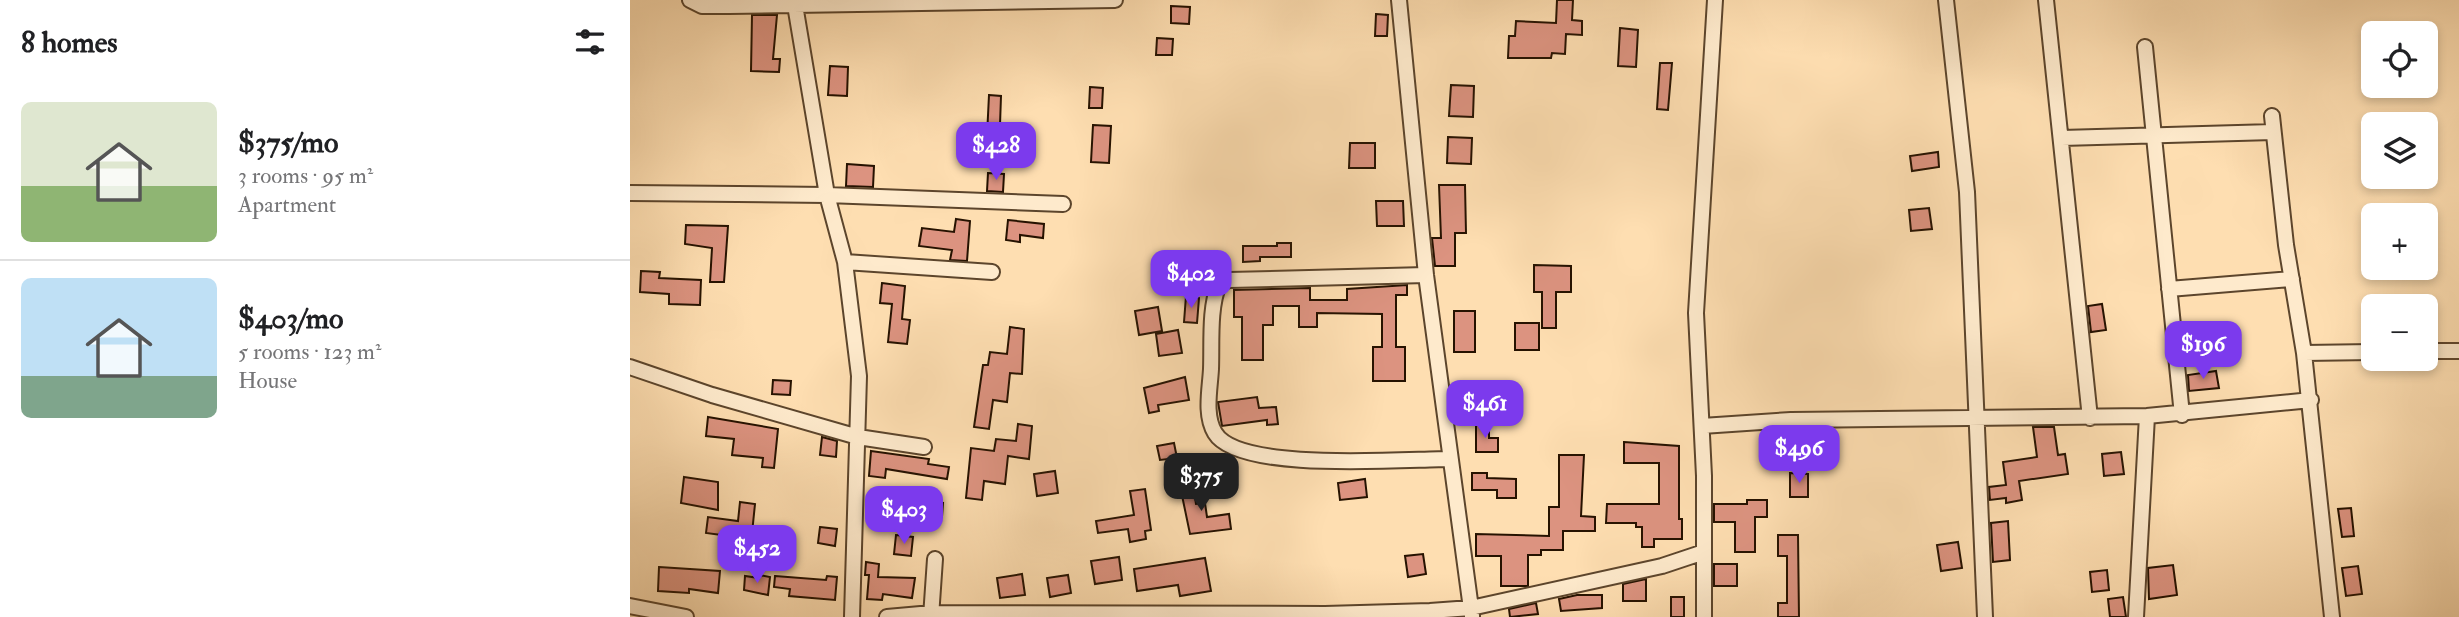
<!DOCTYPE html>
<html lang="en">
<head>
<meta charset="utf-8">
<style>
  :root { --surface:#fff; --page:#f2f2f2; --text:#202124; --muted:#757577; --line:#e0e0e0; --accent:#7c3aed }
  body { margin:0; font-family:"IM FELL Double Pica",serif; background:var(--page); color:var(--text); height:100vh; display:flex; flex-direction:column; font-size:26px; white-space:nowrap }
  * { box-sizing:border-box; margin:0 }
  p { font-size:23px; color:var(--muted) }
  .icon { flex:none; width:38px; height:38px; fill:none; stroke:currentColor; stroke-width:2; stroke-linecap:round; stroke-linejoin:round }
  .map { position:relative; flex:1; overflow:hidden }
  .details { display:flex; flex-direction:column; background:var(--surface); width:630px }
  .details>* { flex:none }
  .buttons { position:absolute; left:1731px; top:21px; display:grid; gap:14px }
  .buttons a { display:grid; place-items:center; width:77px; height:77px; border-radius:10px; background:var(--surface); box-shadow:0 4px 10px #0003; font-size:35px }
  .price { position:absolute; translate:-50% -60px; padding:0 16px; border-radius:14px; background:var(--accent); color:#fff; font-size:23px; line-height:46px; filter:drop-shadow(0 2px 4px #0008) }
  .price::after { content:''; position:absolute; left:50%; top:42px; width:21px; height:16px; margin-left:-10px; background:inherit; clip-path:polygon(0 0,100% 0,50% 100%) }
  .price.on { background:#222; color:#fff }
  ul { padding:0; list-style:none }
  li { display:flex; align-items:center; gap:21px; height:175px; padding:0 21px }
  li+li { border-top:2px solid var(--line) }
  li span { display:grid; place-items:center; flex:none; width:196px; height:140px; border-radius:10px; color:#555 }
  li>.icon { margin-inline-start:auto }
  span .icon { width:84px; height:84px; fill:#fffc; stroke-width:1 }
  li b { font-size:30px }
  h2 { display:flex; justify-content:space-between; align-items:center; height:84px; padding:0 21px; font-size:30px }
  main { display:flex; flex:1; min-height:0 }
  .map>svg:first-child { display:block }
</style>
</head>
<body>
<main>
<section class="details">
<h2>8 homes<svg class="icon" aria-label="filters" viewBox="0 0 24 24"><path d="M4 7h16M4 17h16"/><circle cx="9" cy="7" r="2"/><circle cx="15" cy="17" r="2"/></svg></h2>
<ul>
<li><span style="background:linear-gradient(#dfe7d0 60%,#8fb573 0)"><svg class="icon" aria-label="home" viewBox="0 0 24 24"><path d="M3 11l9-7 9 7M6 9v11h12V9"/></svg></span><div><b>$375/mo</b><p>3 rooms · 95 m²</p><p>Apartment</p></div></li>
<li><span style="background:linear-gradient(#bfe0f5 70%,#7fa58c 0)"><svg class="icon" aria-label="home" viewBox="0 0 24 24"><path d="M3 11l9-7 9 7M6 9v11h12V9"/></svg></span><div><b>$403/mo</b><p>5 rooms · 123 m²</p><p>House</p></div></li>
</ul>
</section>
<div class="map">
<svg width="1829" height="617" viewBox="0 0 1829 617">
  <rect width="100%" height="100%" fill="#fedeb1"/>
  <filter id="stains"><feTurbulence type="fractalNoise" baseFrequency=".00286" numOctaves="4"/><feColorMatrix values="0 0 0 0 .2 0 0 0 0 .09 0 0 0 0 .02 0 0 0 .5 -.17"/></filter>
  <radialGradient id="worn" r=".72"><stop offset=".6" stop-color="#630" stop-opacity="0"/><stop offset="1" stop-color="#630" stop-opacity=".3"/></radialGradient>
  <path fill="#dc9380" stroke="#261200" stroke-width="2" d="M927 0H943L942 20 952 21V35L936 34 935 54 922 53 921 58H878L879 36H885L886 21 926 23Z
    M541 6 560 7 559 24 541 23Z
    M746 14 758 15 757 36H745Z
    M122 15H147L143 59H150L149 72 121 71Z
    M990 28 1008 30 1006 67 988 66Z
    M527 38 543 39 542 55H526Z
    M1030 63H1042L1038 110 1027 109Z
    M200 66 218 67 217 96 198 95Z
    M821 85 844 86 843 117 819 116Z
    M460 87 473 88 472 108H459Z
    M359 95 371 96 370 125 395 126 394 144 369 142 368 157 356 156Z
    M463 125 481 126 479 163 461 162Z
    M818 137 842 138 841 164 817 163Z
    M720 143H745V168H719Z
    M1308 152 1309 167 1282 171 1280 156Z
    M217 164 244 166 243 187 216 186Z
    M358 173 374 174 373 192 357 191Z
    M809 185H835L836 233H825V266H805L802 238H811Z
    M746 201H773L774 226H747Z
    M1299 208 1302 229 1281 231 1279 210Z
    M326 219 340 221 337 261 320 260 322 250 289 246 292 228 324 232Z
    M378 220 414 224 413 238 390 235V242L376 240Z
    M56 225 98 226 94 282H80L82 248 55 244Z
    M647 243H661V257H630V261L613 262V246H647Z
    M904 265 941 266V292H926V328H912V292H904Z
    M11 271 30 272 29 278 71 280 70 305 39 304V294L10 292Z
    M252 283 275 286 272 319 280 320 277 344 258 342 262 304 250 303Z
    M777 285V295H766V347H775V381H743V347H752V314L687 313V327H669V306H643V325H633V360H612V317H604V290L680 288V300H717V289Z
    M556 296 569 298 567 323 554 322Z
    M1472 304 1476 330 1461 332 1458 306Z
    M528 307 532 331 509 335 505 311Z
    M824 311H845V352H824Z
    M885 323H909V350H885Z
    M380 327 394 329 392 374 380 373 377 402 363 400 359 429 344 427 353 365H358L360 352 377 354Z
    M548 330 552 353 529 356 526 334Z
    M1586 371 1589 388 1559 391 1558 375Z
    M555 377 559 400 528 405 529 411 519 413 514 388Z
    M143 380 161 381 160 395 142 394Z
    M830 386H856V402H844V421H825L824 409H830Z
    M627 397 629 408 646 407 648 424 637 425V420L592 426 588 402Z
    M78 417 148 429 144 468 132 467 133 458 102 455 104 439 76 436Z
    M388 424 402 426 399 459 378 456 375 484 354 481 352 500 336 498 341 448 364 451 366 439 386 441Z
    M846 425H859V438H868V452H846Z
    M1403 427H1424L1428 455 1435 454 1438 474 1389 481 1392 500 1376 503V498L1360 500 1359 487 1376 485 1373 462 1407 457Z
    M192 437 207 441 206 457 190 455Z
    M994 442 1049 446V519H1052V539H1024V547H1012V527H1006V523H976L977 504H1029V463H994Z
    M544 443 547 458 530 460 527 446Z
    M241 451 299 459 298 464 319 467 317 479 256 469 255 478 239 476Z
    M1491 452 1494 474 1474 476 1472 454Z
    M929 455H954L951 516 965 517V531H933V550H911V555H898V586H871V556H846V534L919 536V507H929Z
    M425 471 428 493 407 496 404 474Z
    M842 473H857V478L886 479V498H867V490H842Z
    M1160 473 1178 474V497H1160Z
    M54 477 88 482V510L51 503Z
    M562 479 566 504 575 503 577 517 599 514 601 529 560 534 549 481Z
    M735 479 737 497 710 500 708 483Z
    M515 489 521 530 515 531 516 539 500 542 498 529 468 533 466 521 504 515 500 491Z
    M284 500 313 503 312 517 294 515 293 525 281 524Z
    M1117 500H1137V517H1125V552H1105V522H1084V504H1117Z
    M110 502 125 504 121 543 106 541V537L76 533 78 517 108 521Z
    M1721 508 1724 536 1712 537 1708 509Z
    M1378 521 1380 560 1363 562 1361 523Z
    M190 527 207 529 205 546 188 543Z
    M266 535 283 537 281 556 264 554Z
    M1148 535H1168L1169 617H1148V603H1157V556H1148Z
    M1328 542 1332 568 1311 571 1307 545Z
    M793 554 796 574 778 577 775 556Z
    M489 557 492 580 465 584 461 561Z
    M575 558 581 591 550 596 548 585 507 591 504 569Z
    M236 562 249 564 248 577 285 578 282 598 253 594 252 600 237 599 239 575H235Z
    M1084 564H1107V586H1084Z
    M1543 565 1547 595 1519 599 1518 568Z
    M1728 566 1732 594 1716 596 1712 568Z
    M29 567 90 571 88 593 59 589V593L28 591Z
    M1477 570 1479 590 1462 592 1460 572Z
    M392 574 395 595 370 598 367 578Z
    M129 575 140 577 138 595 114 590 115 576 129 578Z
    M438 575 441 593 420 597 417 578Z
    M145 576 196 580 197 576 207 577 205 600 159 596 160 589 144 587Z
    M1016 579V601H993V584Z
    M947 595H972V608L931 611 929 599Z
    M1041 597H1054V617H1041Z
    M1493 597 1496 617H1480L1478 599Z
    M906 603 908 614 880 617 879 609Z"/>
  <g fill="none" stroke-linecap="round" stroke-linejoin="round">
    <defs>
      <path id="minor" d="M60 0 72 6H99L485 0
        M769 0 796 275 842 616
        M1316 0 1337 192 1355 617
        M1416 0 1460 418
        M165 5 197 195 215 262
        M1515 47 1552 415
        M1642 116 1656 245 1674 353
        M1432 138 1643 132
        M0 193 197 195 433 204
        M796 275 599 280 589 284C579 308 582 343 581 369 580 389 574 415 585 433 609 473 775 459 820 459
        M1539 289 1662 279
        M1796 351H1829
        M0 367 82 395 228 437 294 447
        M1072 426 1161 420 1517 416 1681 400
        M0 606 56 617
        M222 617 229 376 215 262 362 272
        M257 617 302 613 695 614 800 611 841 608 1032 566 1074 552
        M301 617 305 559
        M1074 617V476L1066 313 1085 0
        M1506 617 1517 416
        M1702 617 1674 353 1743 352"/>
    </defs>
    <use href="#minor" stroke="#5c452c" stroke-width="18"/>
    <use href="#minor" stroke="#feeacc" stroke-width="14"/>
  </g>
  <rect width="100%" height="100%" filter="url(#stains)"/>
  <rect width="100%" height="100%" fill="url(#worn)"/>
</svg>
<div class="buttons">
<a><svg class="icon" aria-label="locate" viewBox="0 0 24 24"><circle cx="12" cy="12" r="6"/><path d="M12 2v4M12 18v4M2 12h4M18 12h4"/></svg></a>
<a><svg class="icon" aria-label="layers" viewBox="0 0 24 24"><path d="M12 4l9 5-9 5-9-5zM3 14l9 5 9-5"/></svg></a>
<a>+</a>
<a>−</a>
</div>
<b class="price" style="left:366px;top:182px">$428</b>
<b class="price" style="left:561px;top:310px">$402</b>
<b class="price" style="left:1573px;top:381px">$196</b>
<b class="price" style="left:855px;top:440px">$461</b>
<b class="price" style="left:1169px;top:485px">$496</b>
<b class="price on" style="left:571px;top:513px">$375</b>
<b class="price" style="left:274px;top:546px">$403</b>
<b class="price" style="left:127px;top:585px">$452</b>
</div>
</main>
</body>
</html>
